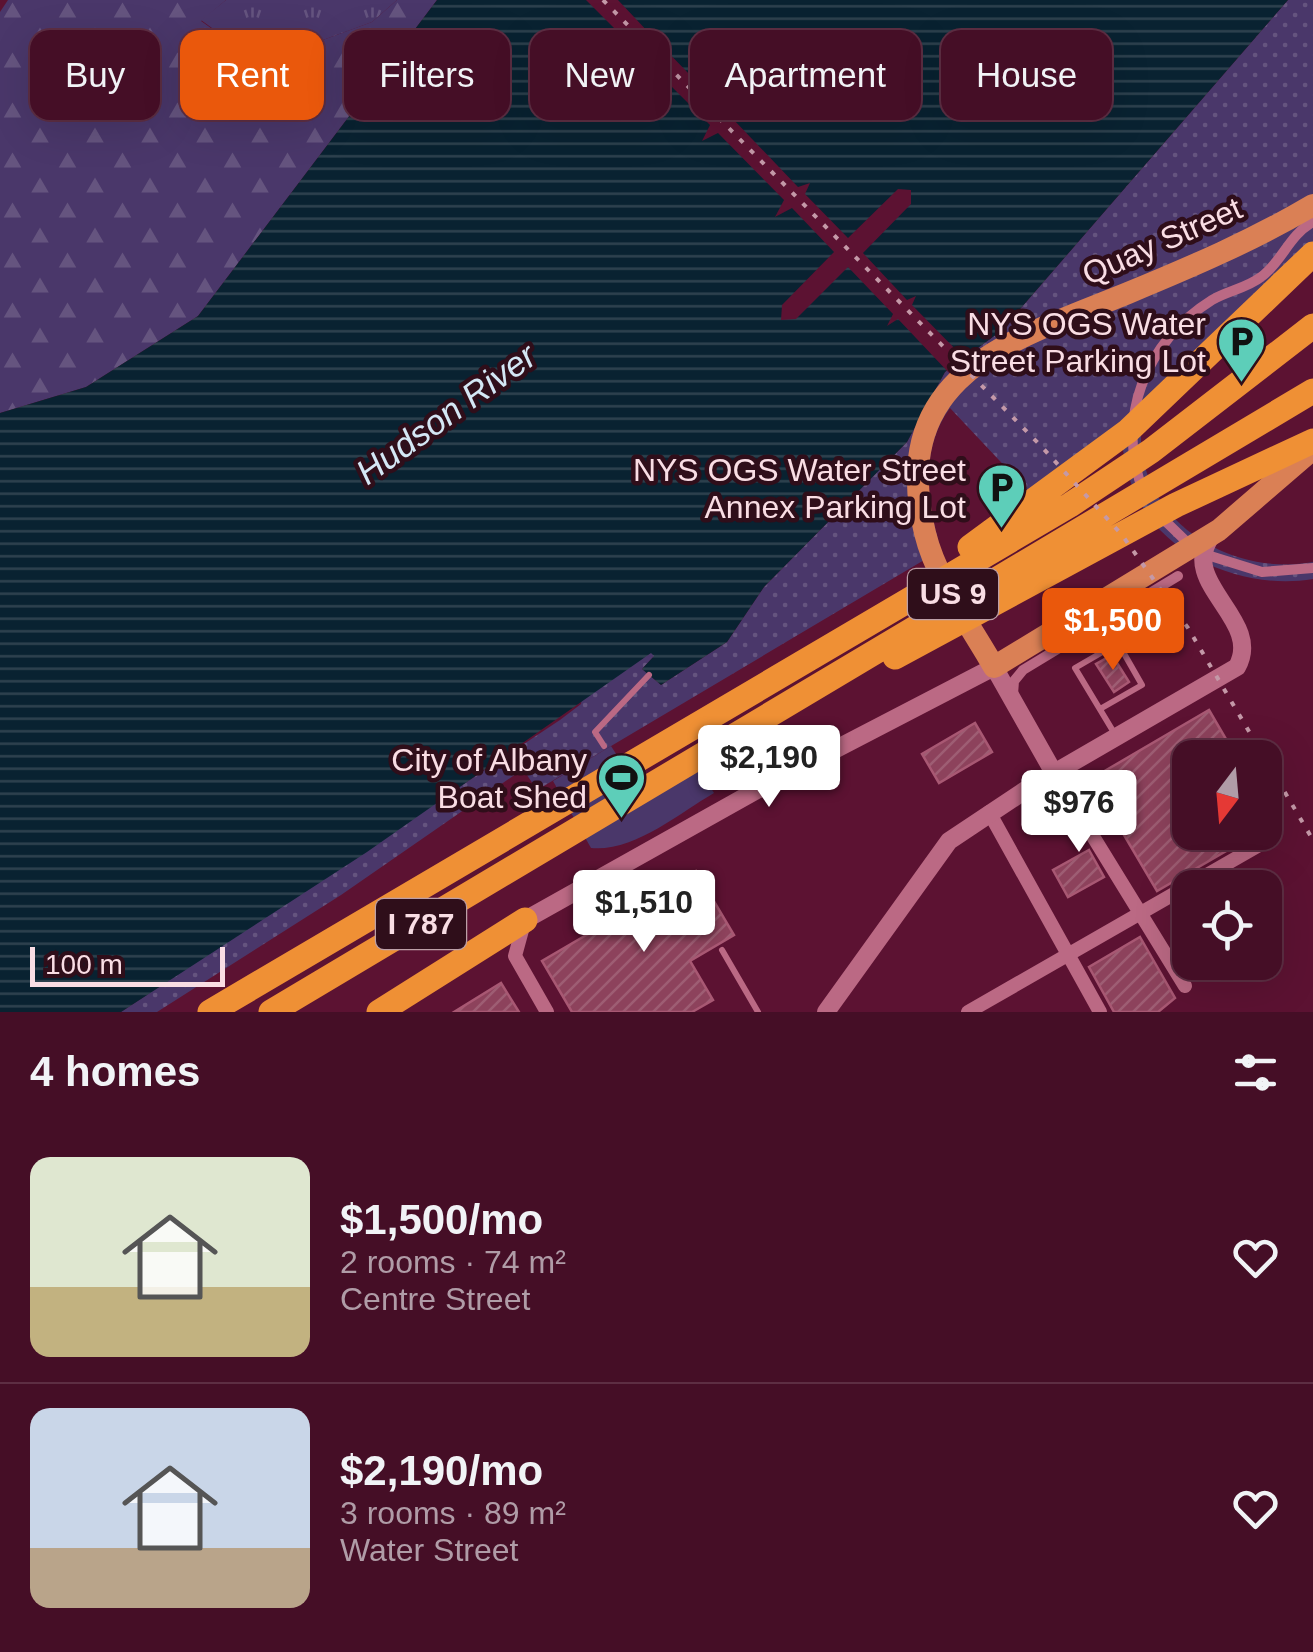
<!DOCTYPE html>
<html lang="en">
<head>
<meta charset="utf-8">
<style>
  :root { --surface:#450e26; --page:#4c172e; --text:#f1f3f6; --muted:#b09ca7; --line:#5d2e43; --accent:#ea580c }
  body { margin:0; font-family:Helvetica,sans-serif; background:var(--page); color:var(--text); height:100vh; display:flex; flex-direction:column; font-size:38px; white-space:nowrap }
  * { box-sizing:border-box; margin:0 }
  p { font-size:32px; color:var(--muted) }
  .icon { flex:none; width:55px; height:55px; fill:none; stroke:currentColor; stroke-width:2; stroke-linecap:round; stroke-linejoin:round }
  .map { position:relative; height:1012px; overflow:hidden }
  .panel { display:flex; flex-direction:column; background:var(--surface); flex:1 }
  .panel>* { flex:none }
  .guide { position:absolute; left:30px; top:30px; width:1255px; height:90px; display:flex; gap:20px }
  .needle { width:65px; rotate:196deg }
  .buttons { position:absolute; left:1172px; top:740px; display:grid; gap:20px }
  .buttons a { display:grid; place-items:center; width:110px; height:110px; border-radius:20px; background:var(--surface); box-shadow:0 10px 40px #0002,0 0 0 2px var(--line); font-size:50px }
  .scale { position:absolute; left:30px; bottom:25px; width:195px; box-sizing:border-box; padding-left:10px; border:5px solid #f9dde4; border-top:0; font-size:28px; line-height:35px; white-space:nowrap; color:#f9dde4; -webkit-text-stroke:8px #2f0e1a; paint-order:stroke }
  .price { position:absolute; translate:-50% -85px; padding:0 22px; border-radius:10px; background:#fff; color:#222; font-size:32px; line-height:65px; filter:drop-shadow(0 2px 5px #0008) }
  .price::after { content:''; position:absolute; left:50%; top:60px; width:30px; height:22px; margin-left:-15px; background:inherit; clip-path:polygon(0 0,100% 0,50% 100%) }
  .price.current { background:var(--accent); color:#fff }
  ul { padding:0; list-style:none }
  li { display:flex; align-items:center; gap:30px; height:250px; padding:0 30px }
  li+li { border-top:2px solid var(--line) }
  li span { display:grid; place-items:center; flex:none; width:280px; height:200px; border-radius:20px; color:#555 }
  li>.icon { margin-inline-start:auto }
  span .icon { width:120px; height:120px; fill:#fffc; stroke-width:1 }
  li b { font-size:42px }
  h2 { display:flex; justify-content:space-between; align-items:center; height:120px; padding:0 30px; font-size:42px }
  .chip { padding:0 35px; border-radius:20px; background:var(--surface); box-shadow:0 10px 40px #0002,0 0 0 2px var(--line); font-size:35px; line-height:90px }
  .chip.current { background:var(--accent); color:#fff }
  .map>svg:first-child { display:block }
</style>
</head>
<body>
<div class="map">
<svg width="1313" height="1012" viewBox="0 0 1313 1012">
  <defs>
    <pattern id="grass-tufts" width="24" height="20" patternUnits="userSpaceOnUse" patternTransform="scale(2.5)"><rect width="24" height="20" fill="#4a376a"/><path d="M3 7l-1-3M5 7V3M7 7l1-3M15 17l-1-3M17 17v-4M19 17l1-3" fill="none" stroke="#65547f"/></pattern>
    <pattern id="forest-firs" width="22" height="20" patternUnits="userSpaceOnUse" patternTransform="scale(2.5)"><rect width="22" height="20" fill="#4a376a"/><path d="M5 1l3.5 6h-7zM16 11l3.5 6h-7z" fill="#65547f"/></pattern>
    <pattern id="park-dots" width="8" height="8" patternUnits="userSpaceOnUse" patternTransform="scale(2.5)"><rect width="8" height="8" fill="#4a376a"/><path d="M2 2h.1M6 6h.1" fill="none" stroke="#65547f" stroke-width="1.8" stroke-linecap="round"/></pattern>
    <pattern id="water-rules" width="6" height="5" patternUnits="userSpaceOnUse" patternTransform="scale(2.5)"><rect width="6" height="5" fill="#092231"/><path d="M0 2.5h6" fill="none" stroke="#2e424f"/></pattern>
    <pattern id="building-hatch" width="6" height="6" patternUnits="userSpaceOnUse" patternTransform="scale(2.5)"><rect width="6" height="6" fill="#8d425c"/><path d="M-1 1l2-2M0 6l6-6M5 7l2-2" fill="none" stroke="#9e5d73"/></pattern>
  </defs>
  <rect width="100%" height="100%" fill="#5c1232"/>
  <path fill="url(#grass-tufts)" d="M226 0H397L372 22 260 63 201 20Z"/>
  <path fill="url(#forest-firs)" d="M8 0H226L201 21 260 63 372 22 397 0H437L198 316 86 387 0 413V12Z"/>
  <path fill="url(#park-dots)" d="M1288 0H1313V247L1141 433C1139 522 1232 577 1313 562V579C1241 591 1154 554 1130 480 1124 463 1123 444 1118 426L1030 493 950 408C919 450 927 503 941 550L537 790 523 769 341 895 157 1012H121L560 720 581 704 582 698 652 652 655 655 642 669 661 685 727 642 764 587 907 442 945 372 1001 331Z"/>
  <path fill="#4a376a" d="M611 746 644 797 697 765 714 793C678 814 634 852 591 848L553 781Z"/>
  <path fill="url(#water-rules)" d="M437 0H1288L1001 331 945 372 907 442 764 587 727 642 661 685 642 669 654 656 651 653 367 852 121 1012H0V413L86 387 198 316Z"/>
  <path fill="#5c1232" d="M586 0H618L651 35 662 32 659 43 724 110 736 109 733 119 798 187 810 183 805 194 848 238 898 189 911 190V204L863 253 907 300 916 296 912 305 966 360 950 374 898 319 887 326 893 314 848 267 796 319 781 320 782 305 834 252 792 208 775 217 784 200 718 133 702 141 710 125 643 58 627 66 636 50Z"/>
  <path fill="url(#building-hatch)" stroke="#a85873" stroke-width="2.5" d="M1112 655 1129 682 1114 692 1096 664Z
    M1209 710 1237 758H1190V832H1259L1157 891 1091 779Z
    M975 723 992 752 939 783 922 754Z
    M1089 850 1104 877 1068 897 1053 870Z
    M696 871 734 935 690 961 713 1000 692 1012H572L542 961Z
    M1140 937 1175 998 1158 1012H1114L1089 967Z
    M501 983 519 1012H454Z"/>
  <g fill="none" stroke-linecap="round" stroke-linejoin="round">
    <path stroke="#bb6984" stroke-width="6" d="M1055 593 1069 614
      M1100 709 1142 685 1118 643 1075 668 1116 736
      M604 746 595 732 649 675
      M743 766 755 786
      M722 950 758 1012"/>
    <path stroke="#bb6984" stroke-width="10" d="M1144 493C1114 419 1146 341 1212 300 1227 291 1247 288 1261 277 1282 262 1289 235 1313 222
      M1159 515 1190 545
      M1204 554 1262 572 1313 568
      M1013 694 1014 681 1023 670 1178 576"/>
    <path stroke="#bb6984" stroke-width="14" d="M1054 773 1185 986
      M989 812 1100 1012
      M524 923 515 956 547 1012
      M968 1012 1273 837"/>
    <path stroke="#bb6984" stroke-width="18" d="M525 920 757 790 994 667 1054 773
      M826 1012 949 841 1030 787 1237 667C1264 619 1176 583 1212 535"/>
    <path stroke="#da8055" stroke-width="22" d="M1313 205C1254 240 1191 267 1128 293 1013 340 886 373 925 533 936 579 970 625 994 667L1219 530 1313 449"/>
    <path stroke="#ef9035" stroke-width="25" d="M970 547 1128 431 1313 254
      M895 657 1176 505 1313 441
      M210 1012 1070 505 1151 451 1313 326
      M271 1012 1313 391
      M379 1012 525 920"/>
    <path stroke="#c499a8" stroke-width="4" stroke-dasharray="5 10" stroke-linecap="butt" d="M603 0 1041 446 1122 535 1188 628 1313 840"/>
  </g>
  <defs>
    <symbol id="parking-pin" viewBox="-11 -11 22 30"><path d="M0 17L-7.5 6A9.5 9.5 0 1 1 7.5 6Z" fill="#5dceb9" stroke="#2f0e1a"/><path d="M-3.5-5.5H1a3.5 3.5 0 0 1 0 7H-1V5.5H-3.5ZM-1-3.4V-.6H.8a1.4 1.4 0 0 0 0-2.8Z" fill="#111"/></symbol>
    <symbol id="stadium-pin" viewBox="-11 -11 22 30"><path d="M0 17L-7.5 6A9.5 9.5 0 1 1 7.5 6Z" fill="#5dceb9" stroke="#2f0e1a"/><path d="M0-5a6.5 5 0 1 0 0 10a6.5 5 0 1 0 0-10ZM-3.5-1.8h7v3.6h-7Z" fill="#111"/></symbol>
  </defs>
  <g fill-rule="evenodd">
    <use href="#parking-pin" x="1214" y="314" width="55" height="75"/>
    <use href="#parking-pin" x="974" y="460" width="55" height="75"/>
    <use href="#stadium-pin" x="594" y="750" width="55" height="75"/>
  </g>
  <g text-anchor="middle" stroke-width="9" stroke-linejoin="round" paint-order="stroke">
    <g fill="#2f0e1a" stroke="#bc9fa7" stroke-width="2.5">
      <rect x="908" y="569" width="90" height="50" rx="8"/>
      <rect x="376" y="899" width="90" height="50" rx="8"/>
    </g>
    <g font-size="30" font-weight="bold" fill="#f9dde4">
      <text x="953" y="604">US 9</text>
      <text x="421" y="934">I 787</text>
    </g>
    <g font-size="32" fill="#f9dde4" stroke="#2f0e1a">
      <text transform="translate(1162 241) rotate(-24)" y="11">Quay Street</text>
    </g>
    <g font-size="32" fill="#f9dde4" stroke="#2f0e1a" text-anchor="end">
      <text x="1206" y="335">NYS OGS Water<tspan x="1206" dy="37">Street Parking Lot</tspan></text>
      <text x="966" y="481">NYS OGS Water Street<tspan x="966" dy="37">Annex Parking Lot</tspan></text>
      <text x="587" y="771">City of Albany<tspan x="587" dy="37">Boat Shed</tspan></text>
    </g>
    <g font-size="35" font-style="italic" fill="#d4e7f5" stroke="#2f0e1a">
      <text transform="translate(446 414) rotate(-36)" y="12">Hudson River</text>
    </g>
  </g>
</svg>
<div class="buttons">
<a><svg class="needle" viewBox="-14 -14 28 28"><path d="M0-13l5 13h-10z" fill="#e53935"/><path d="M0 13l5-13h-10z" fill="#b09ca7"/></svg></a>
<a><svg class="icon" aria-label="locate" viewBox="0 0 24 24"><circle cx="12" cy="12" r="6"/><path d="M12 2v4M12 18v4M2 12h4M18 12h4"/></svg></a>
</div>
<div class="scale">100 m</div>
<b class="price current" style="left:1113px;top:673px">$1,500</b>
<b class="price" style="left:769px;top:810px">$2,190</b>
<b class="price" style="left:1079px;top:855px">$976</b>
<b class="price" style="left:644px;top:955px">$1,510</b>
<div class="guide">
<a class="chip">Buy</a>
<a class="chip current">Rent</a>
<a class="chip">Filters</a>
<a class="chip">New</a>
<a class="chip">Apartment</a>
<a class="chip">House</a>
</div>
</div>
<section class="panel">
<h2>4 homes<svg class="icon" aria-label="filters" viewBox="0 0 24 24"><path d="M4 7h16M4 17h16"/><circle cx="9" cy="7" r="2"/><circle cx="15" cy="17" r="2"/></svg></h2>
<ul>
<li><span style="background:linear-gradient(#dfe7d0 65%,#c2b280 0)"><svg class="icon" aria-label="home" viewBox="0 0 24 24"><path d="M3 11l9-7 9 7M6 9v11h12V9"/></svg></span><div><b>$1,500/mo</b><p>2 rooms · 74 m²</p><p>Centre Street</p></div><svg class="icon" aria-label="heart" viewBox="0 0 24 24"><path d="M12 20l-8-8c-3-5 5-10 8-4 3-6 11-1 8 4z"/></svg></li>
<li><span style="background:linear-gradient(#c9d6e8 70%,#b9a48a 0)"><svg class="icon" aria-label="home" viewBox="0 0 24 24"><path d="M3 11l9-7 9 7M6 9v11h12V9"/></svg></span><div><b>$2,190/mo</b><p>3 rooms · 89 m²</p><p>Water Street</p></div><svg class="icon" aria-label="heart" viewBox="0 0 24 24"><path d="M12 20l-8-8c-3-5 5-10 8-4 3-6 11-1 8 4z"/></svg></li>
</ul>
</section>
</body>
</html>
